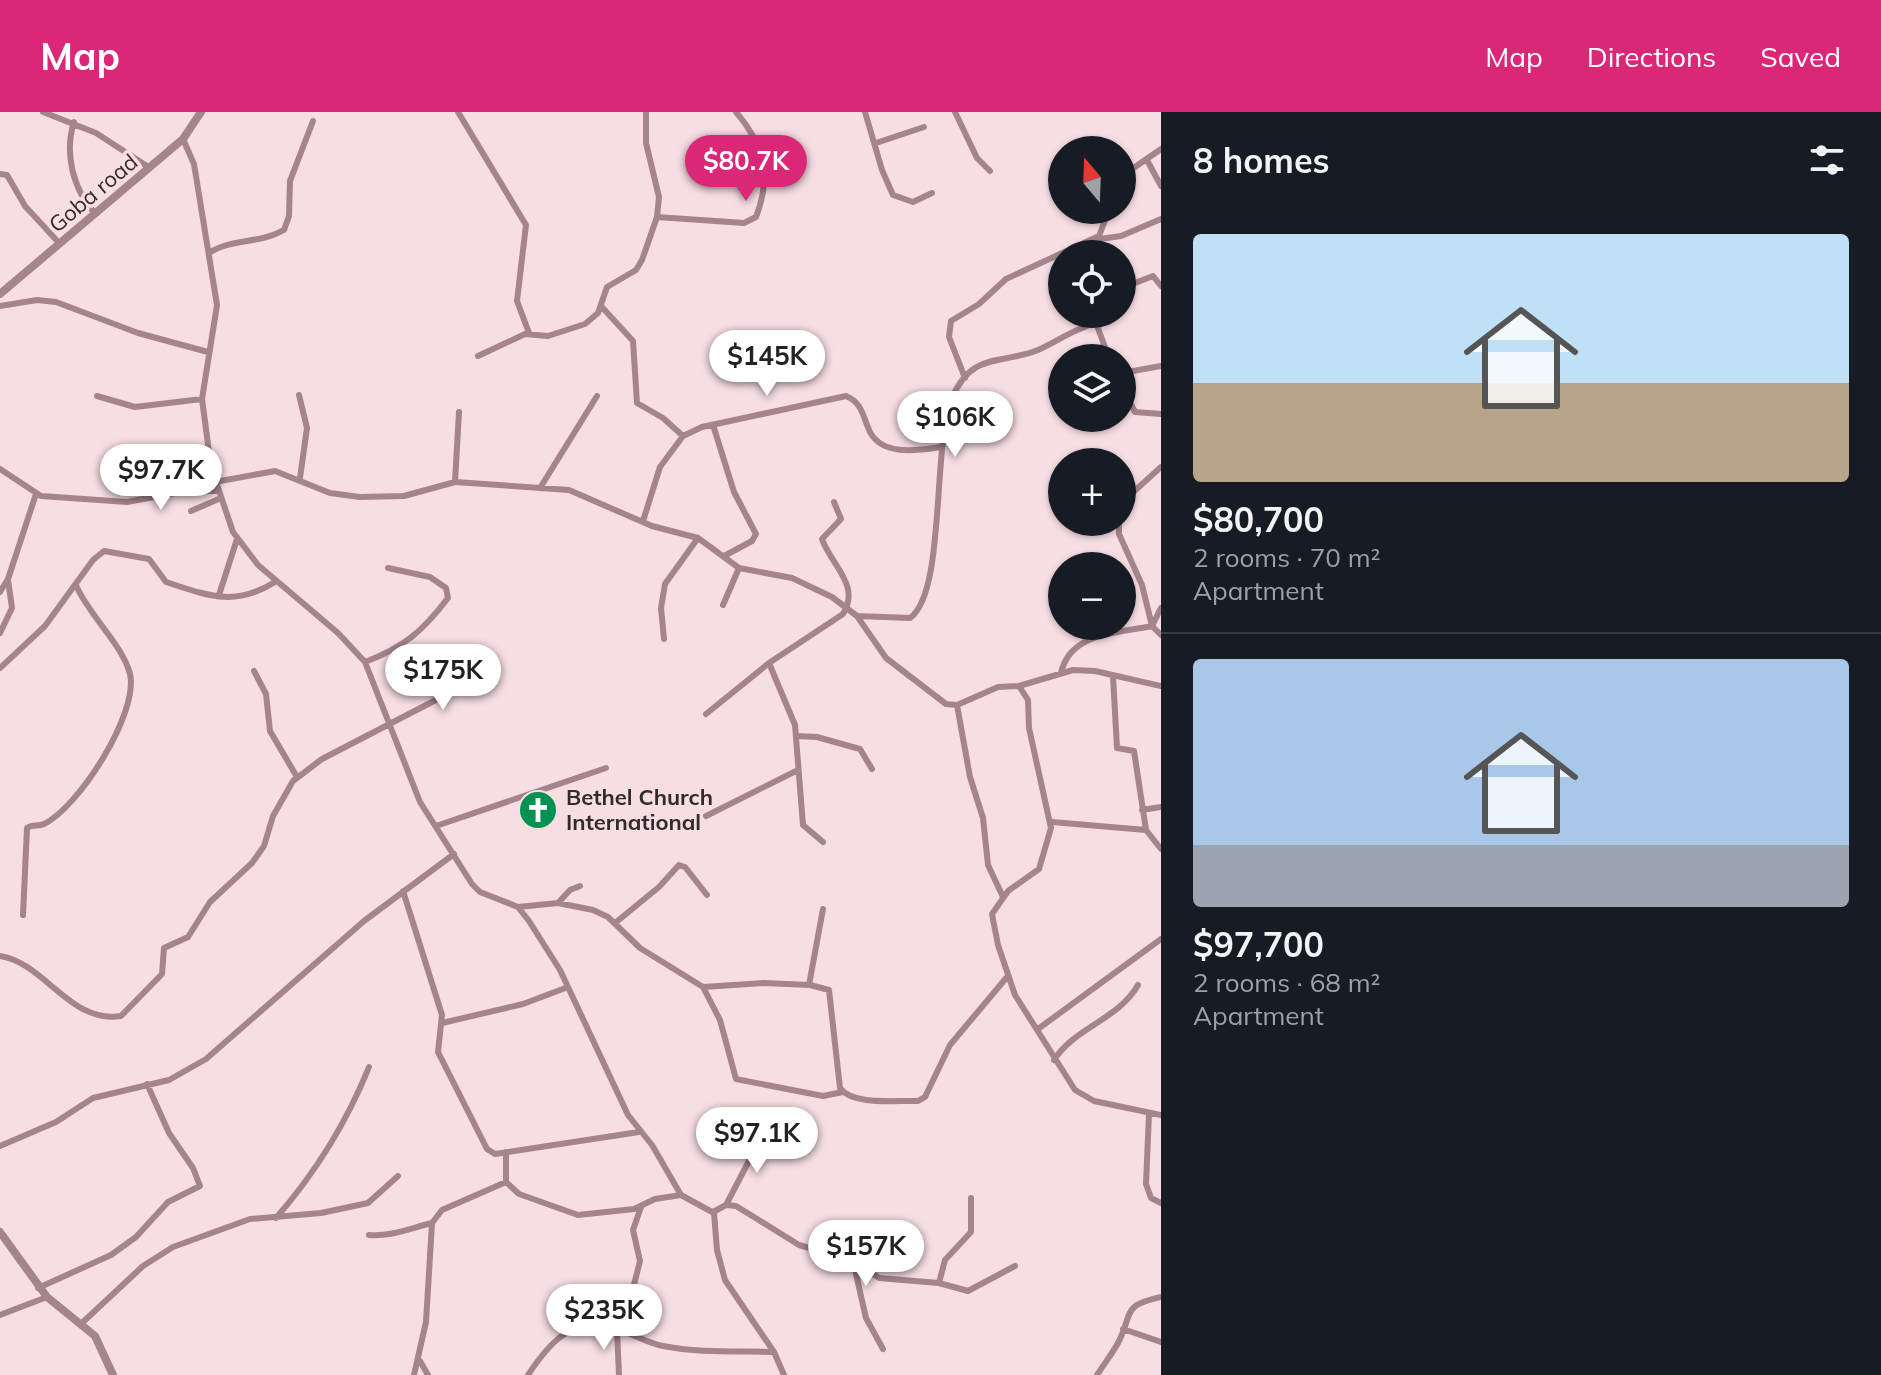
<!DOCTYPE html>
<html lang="en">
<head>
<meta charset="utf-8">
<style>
  :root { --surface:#171b24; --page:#242831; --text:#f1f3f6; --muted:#9ea1a6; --line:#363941; --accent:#db2777 }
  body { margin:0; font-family:Mulish,sans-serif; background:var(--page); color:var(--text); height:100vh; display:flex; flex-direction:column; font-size:30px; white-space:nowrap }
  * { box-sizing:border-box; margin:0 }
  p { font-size:26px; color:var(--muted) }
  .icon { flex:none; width:44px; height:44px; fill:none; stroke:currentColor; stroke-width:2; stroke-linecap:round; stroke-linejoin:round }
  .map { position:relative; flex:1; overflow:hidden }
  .sheet { display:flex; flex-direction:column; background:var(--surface); width:720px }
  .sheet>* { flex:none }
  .needle { width:52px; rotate:341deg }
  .buttons { position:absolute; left:1048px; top:24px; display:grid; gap:16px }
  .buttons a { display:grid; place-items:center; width:88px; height:88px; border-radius:50%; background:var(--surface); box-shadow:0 2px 6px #0004; font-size:40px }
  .price { position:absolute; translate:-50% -68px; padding:0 18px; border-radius:28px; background:#fff; color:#222; font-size:26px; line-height:52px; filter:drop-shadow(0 2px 4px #0008) }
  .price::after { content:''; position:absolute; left:50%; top:48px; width:24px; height:18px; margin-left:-12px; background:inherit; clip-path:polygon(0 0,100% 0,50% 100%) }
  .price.active { background:var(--accent); color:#fff }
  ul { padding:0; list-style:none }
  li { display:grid; align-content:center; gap:16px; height:424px; padding:0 32px }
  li+li { border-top:2px solid var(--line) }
  li span { display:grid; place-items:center; height:248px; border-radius:8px; color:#555 }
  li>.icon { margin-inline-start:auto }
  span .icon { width:144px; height:144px; fill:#fffc; stroke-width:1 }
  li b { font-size:34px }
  h2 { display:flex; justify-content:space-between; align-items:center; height:96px; padding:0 32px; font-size:34px }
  header { display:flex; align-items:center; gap:48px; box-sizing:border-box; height:112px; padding:0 40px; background:var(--accent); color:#fff }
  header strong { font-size:38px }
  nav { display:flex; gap:44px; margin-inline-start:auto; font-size:28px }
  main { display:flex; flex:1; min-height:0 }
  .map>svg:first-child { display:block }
</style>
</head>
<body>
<header>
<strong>Map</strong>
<nav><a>Map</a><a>Directions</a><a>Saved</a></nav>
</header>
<main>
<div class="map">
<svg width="1161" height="1263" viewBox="0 0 1161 1263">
  <rect width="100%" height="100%" fill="#f6dee2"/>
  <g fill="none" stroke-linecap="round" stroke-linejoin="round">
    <path stroke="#a6848b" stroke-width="6" d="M43 0 96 21 150 56
      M458 0 526 113 517 189 529 221
      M865 0 882 58 893 83 913 90 932 81
      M955 0 977 46 990 59
      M74 10C64 41 73 79 96 102
      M183 27 194 52 217 193 202 287 211 355 233 420 258 453 338 521 365 550 420 690 472 772 480 780 518 795 529 809 560 858 628 1003 652 1033 681 1083 714 1101 717 1138 725 1168 774 1240 784 1263
      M876 31 924 15
      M1147 48 1161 74
      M0 62 7 63 25 94 60 132
      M1122 64 1161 37
      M657 105 744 111 756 105C772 63 764 33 736 0
      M1093 128 1121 124 1161 107
      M209 141C232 126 260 132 284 118L289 104 290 69 313 9
      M1122 176 1153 164 1161 174
      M0 194 37 188 56 190 138 221 208 240
      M601 194 633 229 637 291 663 306 683 324
      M1096 211 1109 246
      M478 244 525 222 548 224 585 212 598 201 607 175 636 158 642 148 657 105 659 85 646 31V0
      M1122 261 1161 254
      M965 266 949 225 951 209 979 192 1006 167 1099 124 1109 98
      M1122 275 1135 300 1161 302
      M299 283 307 316 300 366
      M97 284 135 295 202 287
      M713 313 734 380 756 422 752 429 724 444
      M0 357 41 384 127 390 186 379H218
      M215 370 275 359 330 381 360 385 404 384 455 370 569 378 652 414 698 426 739 456 792 466 832 485 857 504 886 546 946 592 957 593 998 575 1019 574 1073 558 1095 559 1161 574
      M455 370 459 300
      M540 376 597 284
      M1122 398 1130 383 1161 355
      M191 399 221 386
      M643 409 660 355 683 324 702 315 846 284C863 291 863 306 870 320 883 345 920 338 941 335
      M1119 410V422L1142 473 1152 514 1161 523
      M0 480 8 467 36 382
      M219 483 237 427
      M723 493 739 456
      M857 504 910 506C946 480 932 334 952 286 972 239 1001 253 1038 238 1053 231 1067 222 1082 216 1092 211 1101 210 1108 202
      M0 521 12 496 8 468
      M664 527 661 496 665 472 698 426
      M365 550C404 535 422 520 448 486L446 476 430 465 388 456
      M0 556 45 514 93 448 104 439 149 447 166 470C209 484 235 495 275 470
      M254 559 266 582 270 619 297 665
      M1061 561C1070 520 1118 521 1152 514L1161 496
      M1113 564 1117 636 1134 639 1146 718 1161 737
      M1019 574 1028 588 1029 616 1051 716 1039 757 1008 779 992 802 998 833 1015 883 1075 978 1094 989 1161 1003
      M957 593 970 665 983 706 988 753 1003 785
      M706 602 769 551
      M796 624 817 625 860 637 872 657
      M1142 698 1161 695
      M706 704 796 659
      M1052 710 1146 718
      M436 714 606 656
      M823 730 803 713 795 613 769 551 843 502C861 473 831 453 822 427L841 407 834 390
      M403 779 442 903 438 940 487 1037 495 1042 639 1020
      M558 791 570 778 580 774
      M518 795 558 791 593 798 608 805 640 836 703 875 764 871 810 873 829 878 840 976C853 994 897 988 918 989L925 985 950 933 1007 865
      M23 803 27 716C33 712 38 715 44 712 79 695 139 601 130 562 123 533 87 501 76 473
      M615 811 659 775 679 753 685 755 707 783
      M0 844C45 851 70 912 121 904L162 862 164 836 188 825 210 790 252 751 264 734 273 704 293 669 322 647 486 562
      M809 873 823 797
      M703 875 720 908 736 967 823 984 843 980
      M442 911 523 892 568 875
      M1038 917 1161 827
      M1054 948C1075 915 1118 908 1138 873
      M1149 1002 1146 1072 1151 1086 1161 1091
      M0 1034 56 1010 93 986 169 968 206 947 364 809 454 742
      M506 1070 519 1082 578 1103 634 1097 655 1087 681 1083
      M726 1093 764 1020
      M713 1100 726 1093 736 1094 799 1133 853 1149 879 1166 939 1171 968 1179 1015 1154
      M276 1106C317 1059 346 1012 369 955
      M369 1123C390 1125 411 1116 432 1111
      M853 1149 866 1206 883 1237
      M939 1171 945 1148 971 1120V1086
      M38 1176 111 1143 136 1125 168 1090 200 1074 193 1056 169 1021 147 972
      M0 1203 47 1185
      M83 1210 143 1154 173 1135 250 1107 321 1101 368 1091 398 1064
      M1123 1217 1161 1230
      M617 1218 619 1263
      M622 1220 640 1149 633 1118 641 1095
      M420 1249 428 1263
      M414 1263 426 1210 432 1111 442 1098 506 1070V1040
      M528 1263C546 1236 568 1207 605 1214 625 1217 643 1230 663 1234 698 1241 738 1239 774 1240
      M1097 1263C1104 1252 1112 1242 1118 1231 1134 1201 1120 1194 1161 1185"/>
    <path stroke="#a6848b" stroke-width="8" d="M0 182 183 27 201 0
      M0 1120 47 1185 95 1224 113 1263"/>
  </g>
  <defs>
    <symbol id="church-disc" viewBox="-11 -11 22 22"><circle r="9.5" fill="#019252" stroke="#f6dee2"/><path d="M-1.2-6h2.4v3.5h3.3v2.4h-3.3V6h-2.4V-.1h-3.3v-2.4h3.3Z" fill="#fff"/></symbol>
  </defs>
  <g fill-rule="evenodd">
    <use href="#church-disc" x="516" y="676" width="44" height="44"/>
  </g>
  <g text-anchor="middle" stroke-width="7" stroke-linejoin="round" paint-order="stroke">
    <g font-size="22" fill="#332a2b" stroke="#f6dee2">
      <text transform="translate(93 81) rotate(-40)" y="8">Goba road</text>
    </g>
    <g font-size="22" font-weight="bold" fill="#332a2b" stroke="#f6dee2" text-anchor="start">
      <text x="566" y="693">Bethel Church<tspan x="566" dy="25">International</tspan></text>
    </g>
  </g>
</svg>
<div class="buttons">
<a><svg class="needle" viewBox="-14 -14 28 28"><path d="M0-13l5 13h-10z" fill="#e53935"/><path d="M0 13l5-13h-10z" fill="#9ea1a6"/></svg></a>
<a><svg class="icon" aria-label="locate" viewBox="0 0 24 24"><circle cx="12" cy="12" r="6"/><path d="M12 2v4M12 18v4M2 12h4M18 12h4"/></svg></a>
<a><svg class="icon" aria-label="layers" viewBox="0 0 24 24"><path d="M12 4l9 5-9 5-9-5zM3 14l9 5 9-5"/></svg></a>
<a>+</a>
<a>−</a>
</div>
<b class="price active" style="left:746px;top:91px">$80.7K</b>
<b class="price" style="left:767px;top:286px">$145K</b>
<b class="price" style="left:955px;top:347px">$106K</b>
<b class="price" style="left:161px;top:400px">$97.7K</b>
<b class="price" style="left:443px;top:600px">$175K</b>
<b class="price" style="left:757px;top:1063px">$97.1K</b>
<b class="price" style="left:866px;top:1176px">$157K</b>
<b class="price" style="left:604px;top:1240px">$235K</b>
</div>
<section class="sheet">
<h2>8 homes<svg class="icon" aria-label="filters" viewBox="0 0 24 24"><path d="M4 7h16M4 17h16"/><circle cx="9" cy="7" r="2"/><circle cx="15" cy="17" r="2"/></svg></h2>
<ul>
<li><span style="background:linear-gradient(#bfe0f5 60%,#b9a48a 0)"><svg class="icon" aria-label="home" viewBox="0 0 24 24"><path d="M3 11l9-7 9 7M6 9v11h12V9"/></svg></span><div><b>$80,700</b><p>2 rooms · 70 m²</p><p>Apartment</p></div></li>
<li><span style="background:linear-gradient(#a9c7e8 75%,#9aa5b1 0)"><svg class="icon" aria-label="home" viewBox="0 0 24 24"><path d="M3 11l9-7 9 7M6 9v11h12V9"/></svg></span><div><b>$97,700</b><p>2 rooms · 68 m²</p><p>Apartment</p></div></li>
</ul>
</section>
</main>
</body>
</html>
